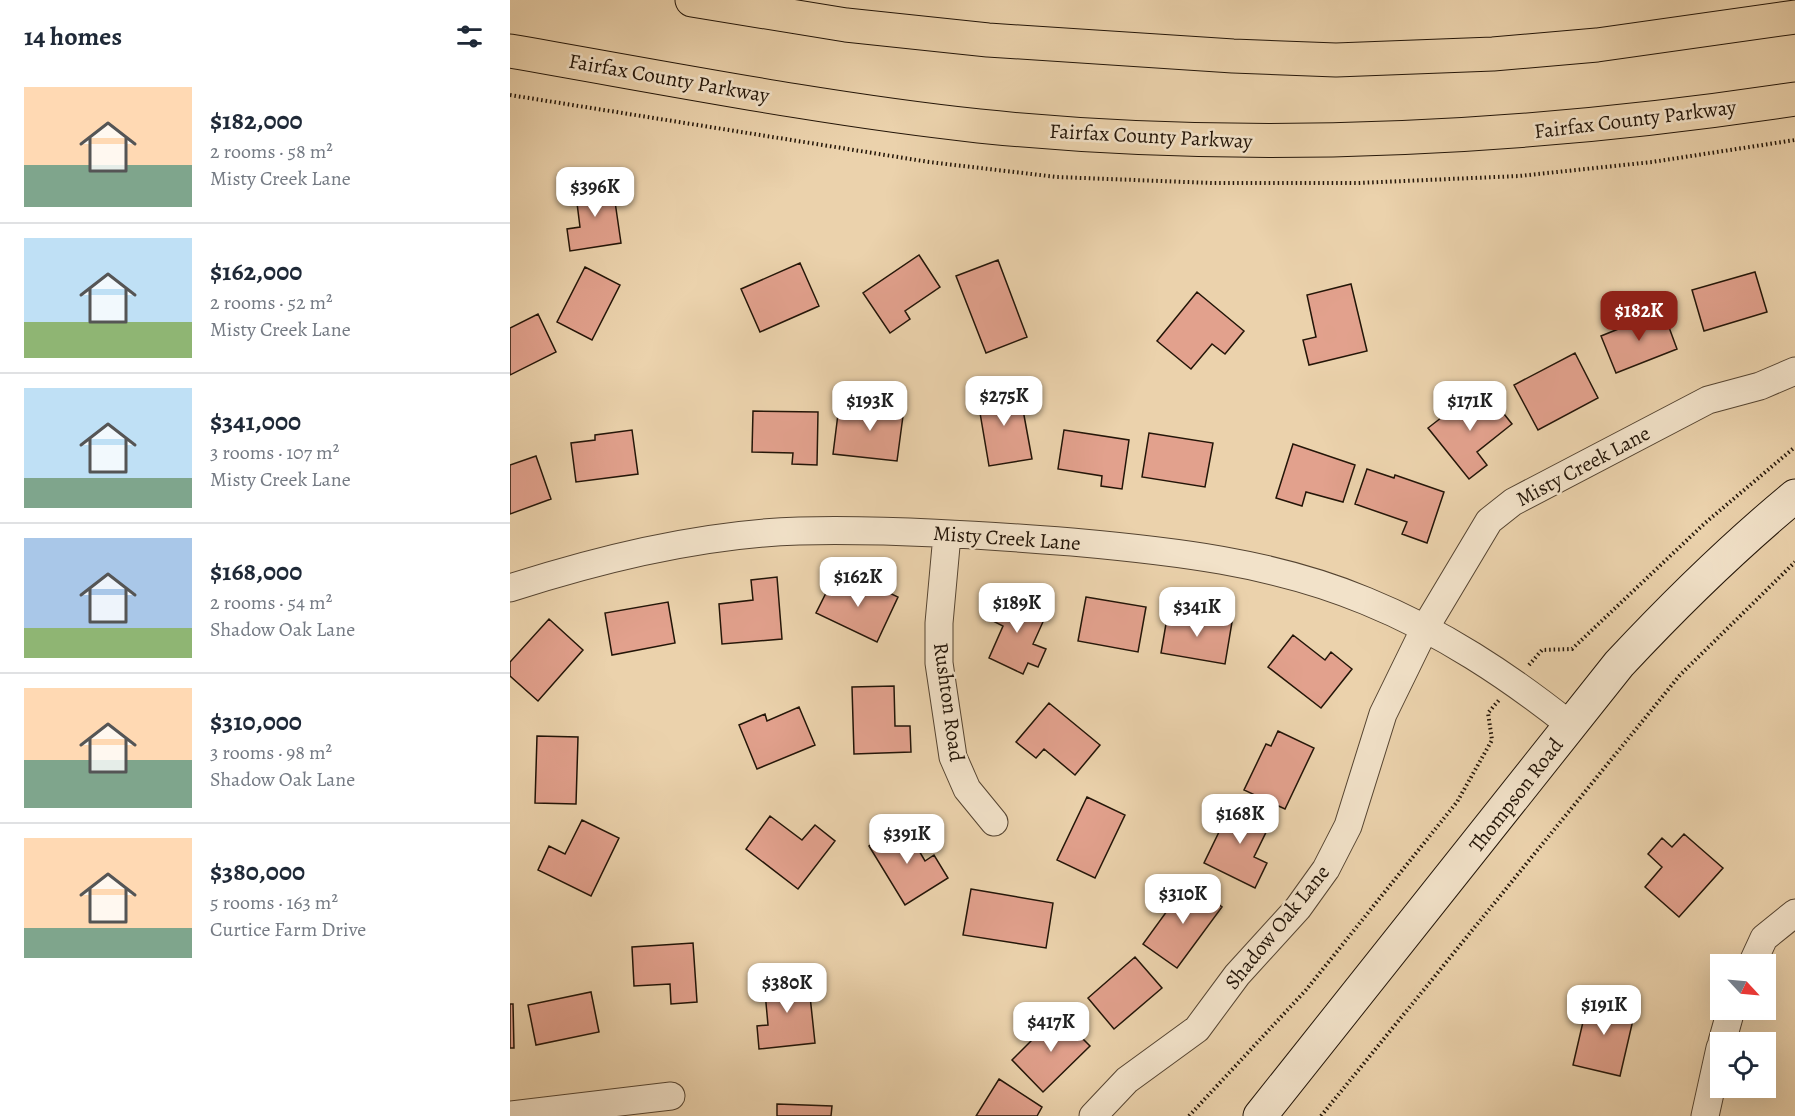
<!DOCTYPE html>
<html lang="en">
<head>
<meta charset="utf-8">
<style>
  :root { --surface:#fff; --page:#f6f6f7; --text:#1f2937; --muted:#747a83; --line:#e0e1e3; --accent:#8f2418 }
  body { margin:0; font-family:Alegreya,serif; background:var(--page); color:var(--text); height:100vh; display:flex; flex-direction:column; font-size:22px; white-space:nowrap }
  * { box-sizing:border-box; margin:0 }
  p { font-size:20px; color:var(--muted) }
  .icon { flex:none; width:33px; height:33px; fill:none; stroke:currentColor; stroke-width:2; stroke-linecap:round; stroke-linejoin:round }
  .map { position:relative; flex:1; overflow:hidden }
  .sheet { display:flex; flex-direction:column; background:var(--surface); width:510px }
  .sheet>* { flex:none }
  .needle { width:39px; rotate:116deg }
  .fabs { position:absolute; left:1200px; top:954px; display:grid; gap:12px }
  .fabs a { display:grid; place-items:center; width:66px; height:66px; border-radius:0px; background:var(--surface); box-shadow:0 6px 24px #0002; font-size:30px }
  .price { position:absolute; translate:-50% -51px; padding:0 14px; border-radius:12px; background:#fff; color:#222; font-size:20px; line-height:39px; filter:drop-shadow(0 2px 3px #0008) }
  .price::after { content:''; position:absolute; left:50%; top:36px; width:18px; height:14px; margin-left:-9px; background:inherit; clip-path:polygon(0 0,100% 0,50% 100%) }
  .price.current { background:var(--accent); color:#fff }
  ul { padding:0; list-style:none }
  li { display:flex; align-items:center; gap:18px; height:150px; padding:0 24px }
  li+li { border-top:2px solid var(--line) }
  li span { display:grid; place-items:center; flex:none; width:168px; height:120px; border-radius:0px; color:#555 }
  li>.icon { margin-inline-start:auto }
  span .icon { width:72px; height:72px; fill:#fffc; stroke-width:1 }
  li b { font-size:26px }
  h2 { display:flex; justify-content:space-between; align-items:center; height:72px; padding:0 24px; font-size:26px }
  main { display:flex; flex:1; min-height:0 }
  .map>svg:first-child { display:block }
</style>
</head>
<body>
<main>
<section class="sheet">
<h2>14 homes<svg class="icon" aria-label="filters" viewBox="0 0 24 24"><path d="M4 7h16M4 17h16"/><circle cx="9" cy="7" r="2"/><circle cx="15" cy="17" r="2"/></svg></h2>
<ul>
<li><span style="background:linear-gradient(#ffd9b3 65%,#7fa58c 0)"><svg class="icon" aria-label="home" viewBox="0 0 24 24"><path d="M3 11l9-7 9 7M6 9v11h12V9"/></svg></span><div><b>$182,000</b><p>2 rooms · 58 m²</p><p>Misty Creek Lane</p></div></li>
<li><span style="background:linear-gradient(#bfe0f5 70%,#8fb573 0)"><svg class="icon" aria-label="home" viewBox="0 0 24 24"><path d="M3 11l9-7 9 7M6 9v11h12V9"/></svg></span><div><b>$162,000</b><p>2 rooms · 52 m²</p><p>Misty Creek Lane</p></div></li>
<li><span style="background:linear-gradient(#bfe0f5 75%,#7fa58c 0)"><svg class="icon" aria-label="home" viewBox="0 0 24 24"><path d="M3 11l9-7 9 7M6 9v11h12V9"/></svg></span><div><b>$341,000</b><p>3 rooms · 107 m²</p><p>Misty Creek Lane</p></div></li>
<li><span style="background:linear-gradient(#a9c7e8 75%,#8fb573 0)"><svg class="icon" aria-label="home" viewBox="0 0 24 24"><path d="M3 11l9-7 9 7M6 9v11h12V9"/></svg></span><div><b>$168,000</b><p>2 rooms · 54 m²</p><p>Shadow Oak Lane</p></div></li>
<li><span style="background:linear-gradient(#ffd9b3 60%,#7fa58c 0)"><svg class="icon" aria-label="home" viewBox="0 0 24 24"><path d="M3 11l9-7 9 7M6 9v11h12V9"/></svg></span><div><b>$310,000</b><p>3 rooms · 98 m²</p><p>Shadow Oak Lane</p></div></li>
<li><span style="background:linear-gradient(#ffd9b3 75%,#7fa58c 0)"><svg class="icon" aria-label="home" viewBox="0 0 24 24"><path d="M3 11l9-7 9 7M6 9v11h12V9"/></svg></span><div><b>$380,000</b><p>5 rooms · 163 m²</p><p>Curtice Farm Drive</p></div></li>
</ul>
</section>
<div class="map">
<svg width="1285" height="1116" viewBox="0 0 1285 1116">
  <rect width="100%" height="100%" fill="#ebd2ac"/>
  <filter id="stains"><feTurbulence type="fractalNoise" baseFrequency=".00333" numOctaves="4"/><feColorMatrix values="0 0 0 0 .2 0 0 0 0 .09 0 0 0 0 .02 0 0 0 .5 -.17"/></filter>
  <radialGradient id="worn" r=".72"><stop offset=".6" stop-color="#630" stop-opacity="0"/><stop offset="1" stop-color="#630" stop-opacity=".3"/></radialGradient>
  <path fill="#e2a18d" stroke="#231508" stroke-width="1.5" d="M102 181 111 243 60 251 57 229 70 227 65 187Z
    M409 255 430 287 395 311 400 319 380 333 353 293Z
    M488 260 517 337 476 353 446 276Z
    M290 263 309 306 250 332 231 289Z
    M75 267 110 285 82 340 47 322Z
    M1245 272 1257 312 1194 331 1182 290Z
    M841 284 857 351 799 365 793 340 806 337 797 295Z
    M687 292 734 331 715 354 702 344 681 369 647 341Z
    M1153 311 1167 349 1106 373 1091 336Z
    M28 314 46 352 0 375V328Z
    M1065 353 1088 398 1028 430 1004 385Z
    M509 388 522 459 479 466 467 395Z
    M978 394 1002 424 967 452 977 465 959 479 918 428 954 400 960 408Z
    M356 395 378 397 376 414 393 416 387 461 323 454 328 414 353 417Z
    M243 411 308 412 307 465 282 464 283 453 242 452Z
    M122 430 128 474 66 482 61 443 85 440V435Z
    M554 430 619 440 612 489 591 486 592 476 548 469Z
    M639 433 703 443 695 487 632 477Z
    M783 444 845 465 833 502 796 492 792 506 766 498Z
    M26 456 41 499 0 514V465Z
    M857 469 884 478 885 475 934 492 917 543 892 534 897 522 845 504Z
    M267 577 272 639 212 644 209 604 243 600 241 580Z
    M324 577 360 595 365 586 388 597 367 642 306 613Z
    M491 593 537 613 523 644 536 649 528 667 518 663 513 674 479 658 493 626 479 619Z
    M576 597 636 607 628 652 568 641Z
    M158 602 165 643 102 655 95 613Z
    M658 612 722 622 715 664 651 653Z
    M39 619 73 650 28 701 0 676V662Z
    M783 635 815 660 821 652 842 669 811 708 758 667Z
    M384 686 385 726H400L401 752 344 754 342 687Z
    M539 703 590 745 565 775 534 749 526 758 506 742Z
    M289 707 305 745 247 769 229 725 255 714 257 721Z
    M768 731 804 748 775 809 734 790 756 744 761 746Z
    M27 736 68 737 66 804 25 803Z
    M577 797 615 815 585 878 547 860Z
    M724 801 762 820 744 857 757 863 745 888 694 863Z
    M260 816 292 840 305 825 325 841 288 889 236 849Z
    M72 820 109 838 81 896 28 870 39 846 55 854Z
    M394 825 415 861 424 855 438 878 395 905 359 846Z
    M1174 834 1213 868 1169 917 1135 887 1152 867 1138 854 1152 838 1162 847Z
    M678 882 712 907 667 968 633 944Z
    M461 889 543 903 536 948 453 935Z
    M183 943 187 1002 161 1004 160 984 124 986 122 947Z
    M625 957 652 988 604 1029 578 998Z
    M298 977 305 1043 249 1049 247 1026 258 1025 254 981Z
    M81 992 89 1032 26 1045 18 1005Z
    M1079 996 1126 1007 1110 1076 1063 1065Z
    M0 1004H3L4 1048H0Z
    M548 1014 580 1046 533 1092 502 1060Z
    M489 1079 532 1107 527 1116H466Z
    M267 1104 322 1106 321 1116H267Z"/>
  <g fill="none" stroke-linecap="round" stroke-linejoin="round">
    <defs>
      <path id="street" d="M437 535 429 623V663L443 757 457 789 484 822
        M0 588C93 558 192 534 289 531 380 529 472 535 562 542 662 551 763 562 856 601 932 632 997 675 1060 725
        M1242 964 1254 938 1285 913
        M1212 1042 1221 1010
        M0 1115 161 1096
        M583 1116 617 1080 687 1029 727 975 788 908 816 869 838 826 873 714 915 628 979 521 1003 502 1198 400 1250 386 1285 371
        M1195 1116 1210 1048"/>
      <path id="secondary" d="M750 1116 1109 664C1165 604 1222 548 1285 496"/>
      <path id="highway" d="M182 0 336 25 478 40 723 56 826 60 983 54 1087 45 1285 17
        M0 51C156 78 312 109 469 126 741 154 1014 140 1285 99"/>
    </defs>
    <use href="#street" stroke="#554431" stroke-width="29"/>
    <use href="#secondary" stroke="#231508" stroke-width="35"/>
    <use href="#highway" stroke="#231508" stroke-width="35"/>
    <path stroke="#231508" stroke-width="4" stroke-dasharray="1.5 3" stroke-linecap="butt" d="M0 95 419 162 547 177 702 183H848L1009 176 1142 162 1285 140
      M1019 665 1032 650 1062 649 1195 523 1285 447
      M679 1116 796 990 947 802 982 740 978 713 989 700
      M811 1116 1170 675 1285 562"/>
    <use href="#street" stroke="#f2e2c9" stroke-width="27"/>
    <use href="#secondary" stroke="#f2e2c9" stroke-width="33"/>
    <use href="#highway" stroke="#ebd2ac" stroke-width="33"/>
  </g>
  <g text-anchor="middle" stroke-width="5" stroke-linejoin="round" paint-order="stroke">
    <g font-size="21" fill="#231508" stroke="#f2e2c9">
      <text transform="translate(159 78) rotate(10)" y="7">Fairfax County Parkway</text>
      <text transform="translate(1125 119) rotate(-7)" y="7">Fairfax County Parkway</text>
      <text transform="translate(641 136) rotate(3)" y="7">Fairfax County Parkway</text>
      <text transform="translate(1073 466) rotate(-28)" y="7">Misty Creek Lane</text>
      <text transform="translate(497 538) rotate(4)" y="7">Misty Creek Lane</text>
      <text transform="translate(439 702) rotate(82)" y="7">Rushton Road</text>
      <text transform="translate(1006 795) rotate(-52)" y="7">Thompson Road</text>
      <text transform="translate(767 927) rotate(-51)" y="7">Shadow Oak Lane</text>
    </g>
  </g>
  <rect width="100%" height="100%" filter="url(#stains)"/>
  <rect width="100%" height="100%" fill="url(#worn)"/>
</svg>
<div class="fabs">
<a><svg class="needle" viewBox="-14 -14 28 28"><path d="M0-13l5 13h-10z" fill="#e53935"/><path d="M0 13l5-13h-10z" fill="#747a83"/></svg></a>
<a><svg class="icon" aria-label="locate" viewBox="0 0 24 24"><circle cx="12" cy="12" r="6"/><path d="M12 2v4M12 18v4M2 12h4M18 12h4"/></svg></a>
</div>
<b class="price" style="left:85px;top:218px">$396K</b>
<b class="price current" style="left:1129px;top:342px">$182K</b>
<b class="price" style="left:494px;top:427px">$275K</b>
<b class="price" style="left:360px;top:432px">$193K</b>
<b class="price" style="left:960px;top:432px">$171K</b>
<b class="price" style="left:348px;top:608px">$162K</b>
<b class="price" style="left:507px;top:634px">$189K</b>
<b class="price" style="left:687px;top:638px">$341K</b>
<b class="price" style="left:730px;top:845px">$168K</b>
<b class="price" style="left:397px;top:865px">$391K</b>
<b class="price" style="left:673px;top:925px">$310K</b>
<b class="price" style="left:277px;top:1014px">$380K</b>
<b class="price" style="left:1094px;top:1036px">$191K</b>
<b class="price" style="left:541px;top:1053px">$417K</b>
</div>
</main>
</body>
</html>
